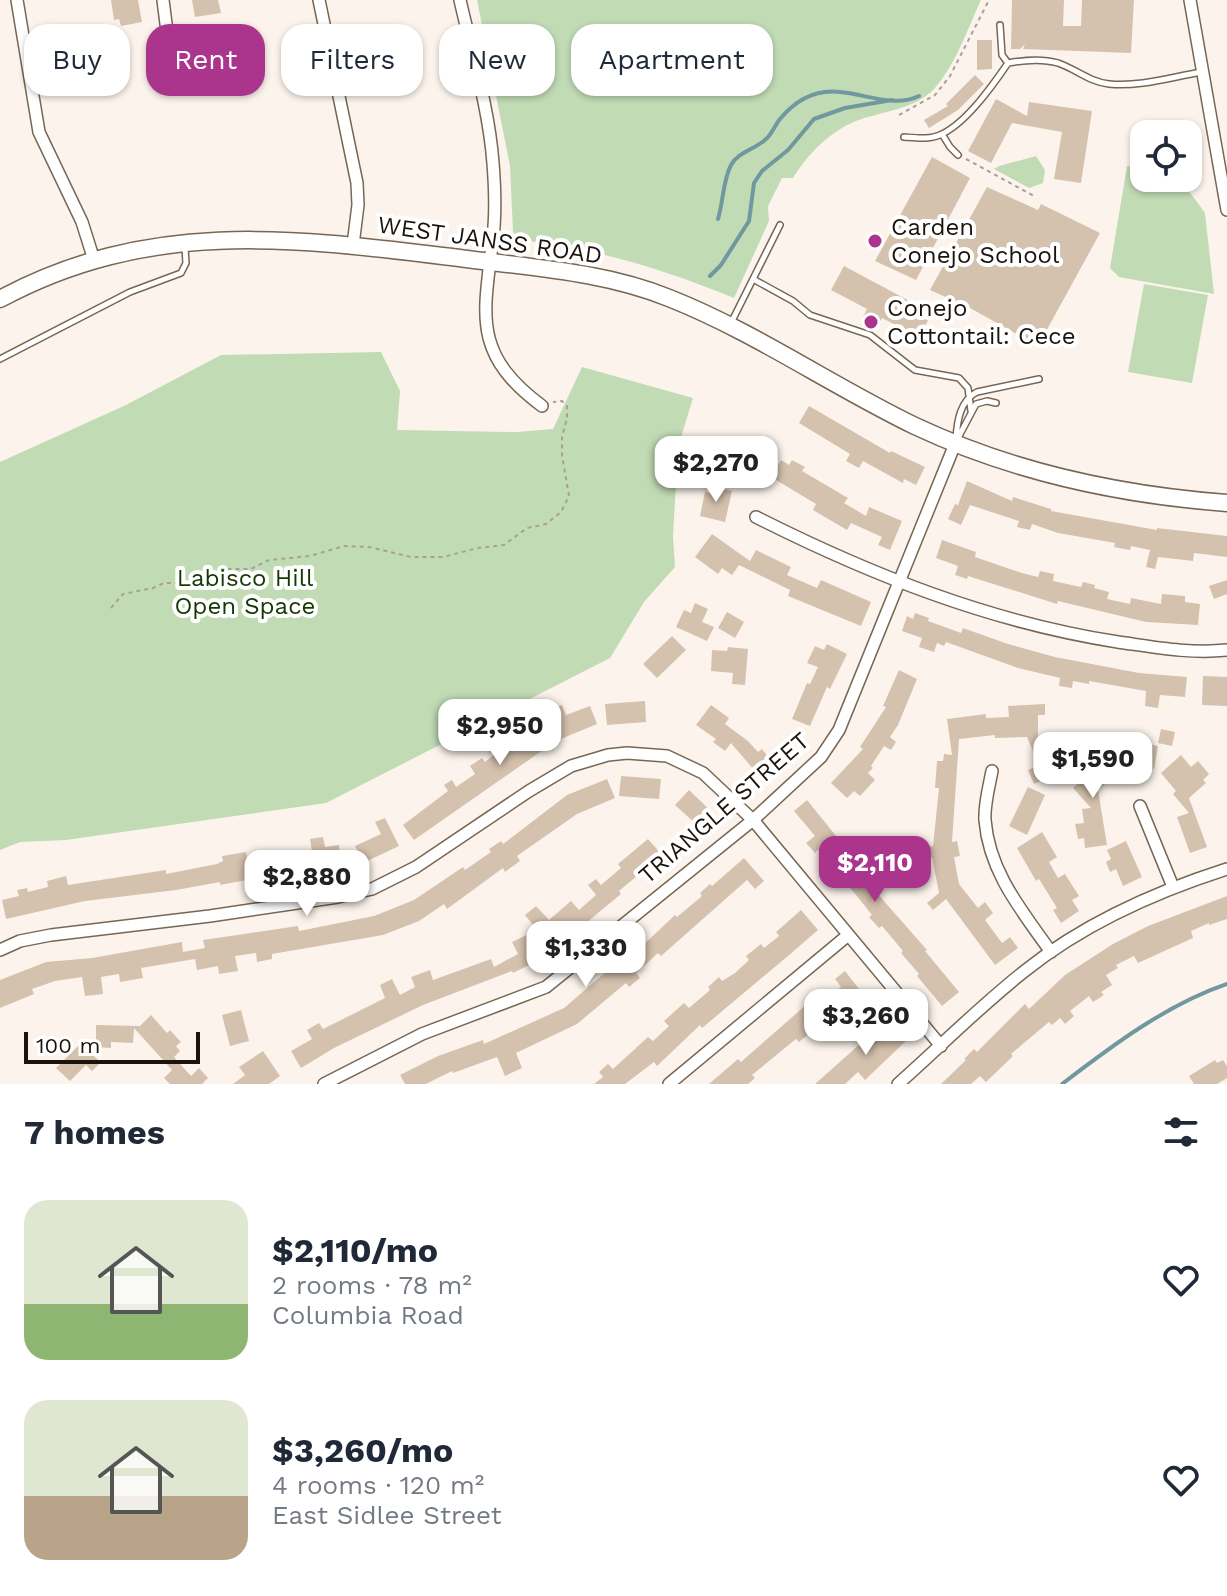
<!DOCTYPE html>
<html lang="en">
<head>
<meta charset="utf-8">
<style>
  :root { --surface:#fff; --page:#f6f6f7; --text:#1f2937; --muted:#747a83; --accent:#ab358d }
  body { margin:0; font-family:"Work Sans",sans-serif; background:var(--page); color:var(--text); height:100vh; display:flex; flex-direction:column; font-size:30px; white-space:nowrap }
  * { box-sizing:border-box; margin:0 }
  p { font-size:26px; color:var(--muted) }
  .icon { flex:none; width:44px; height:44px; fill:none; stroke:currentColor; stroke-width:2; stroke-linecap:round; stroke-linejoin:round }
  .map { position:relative; height:1084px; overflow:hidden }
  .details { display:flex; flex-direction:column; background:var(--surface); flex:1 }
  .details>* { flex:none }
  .banner { position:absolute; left:24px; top:24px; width:800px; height:72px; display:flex; gap:16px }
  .controls { position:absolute; left:1130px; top:120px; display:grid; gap:16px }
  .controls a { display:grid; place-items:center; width:72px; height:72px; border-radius:16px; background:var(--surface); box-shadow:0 2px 6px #0004; font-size:40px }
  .scale { position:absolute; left:24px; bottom:20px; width:176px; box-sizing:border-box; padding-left:8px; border:4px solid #1b140d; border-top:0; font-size:22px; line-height:28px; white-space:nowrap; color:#1b140d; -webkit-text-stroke:6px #fff; paint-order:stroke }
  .price { position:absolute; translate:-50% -68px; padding:0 18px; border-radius:16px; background:#fff; color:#222; font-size:26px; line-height:52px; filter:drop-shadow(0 2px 4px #0008) }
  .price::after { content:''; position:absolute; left:50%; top:48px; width:24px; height:18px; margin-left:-12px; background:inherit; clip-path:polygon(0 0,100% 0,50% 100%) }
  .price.on { background:var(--accent); color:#fff }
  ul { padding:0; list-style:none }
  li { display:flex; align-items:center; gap:24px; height:200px; padding:0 24px }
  li span { display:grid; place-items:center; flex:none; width:224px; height:160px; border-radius:24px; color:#555 }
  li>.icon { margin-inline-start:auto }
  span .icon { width:96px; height:96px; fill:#fffc; stroke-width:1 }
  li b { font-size:34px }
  h2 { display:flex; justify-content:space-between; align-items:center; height:96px; padding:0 24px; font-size:34px }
  .tag { padding:0 28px; border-radius:24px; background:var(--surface); box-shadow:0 2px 6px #0004; font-size:28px; line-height:72px }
  .tag.on { background:var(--accent); color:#fff }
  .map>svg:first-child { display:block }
</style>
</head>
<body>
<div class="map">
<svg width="1227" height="1084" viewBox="0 0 1227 1084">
  <rect width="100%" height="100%" fill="#fcf4ec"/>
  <path fill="#c1dbb5" d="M477 0H981C968 28 956 64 935 88 915 110 882 111 856 121 828 133 809 153 793 178H782L768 206 769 221 734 298C663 269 595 248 518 240L513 232 510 166Z
    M1036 156 1045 170 1043 183 1029 188 994 169 999 166Z
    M1127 166 1144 168V178H1172L1186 187 1205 213 1214 294 1119 277 1110 268Z
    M1144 284 1208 295 1192 383 1128 372Z
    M381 352 400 391 397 430 517 432 553 429 582 367 693 398 678 447 673 537 675 567 644 602 610 658 326 803 66 840 20 842 0 850V462L126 405 221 355Z"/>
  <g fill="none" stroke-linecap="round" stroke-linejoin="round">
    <path stroke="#72989f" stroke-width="4" d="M718 219C723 203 723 180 731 165 738 152 756 149 766 139 772 134 775 125 780 119 795 101 815 89 840 92 865 94 895 108 919 96
      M710 276 721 265 749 221 754 183 762 171 788 150 814 119 845 108 892 100
      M1062 1084C1113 1045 1166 1005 1227 984"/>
  </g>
  <path fill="#d5c2ae" d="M111 0H138L142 22 121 26 119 19 114 20Z
    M192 0H218L221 13 195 17Z
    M1012 0H1064L1063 26H1081L1082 0H1134L1131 53 1023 49 1025 44 1020 49H1011Z
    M977 40H992V69L977 70Z
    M975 75 984 84 958 110 929 128 924 120 948 106 946 104Z
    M996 99 1027 116 1029 102 1092 111 1081 183 1054 179 1062 132 1012 123 991 163 968 151Z
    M932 157 970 178 916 280 875 261Z
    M987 187 1038 210 1041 204 1100 233 1038 346 970 308 930 290Z
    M844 266 932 313 919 337 882 318 878 325 863 317 867 309 831 290Z
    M809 406 890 453 891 451 925 467 916 485 904 479 903 483 863 461 859 468 846 461 850 454 799 423Z
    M781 460 789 465 792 460 805 467 802 471 848 498 844 503 866 516 869 507 902 521 890 550 878 545 882 537 851 523 847 530 813 510 816 504 771 477Z
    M967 481 1012 501 1013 497 1051 509V511L1157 530V528L1227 536V557L1194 553 1193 561 1158 557 1155 569 1146 567 1150 550 1131 546 1130 550 1114 547 1115 543 1058 533 1032 524 1030 530 1017 527 1019 521 970 505 961 525 948 519 955 504 958 505Z
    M713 487 732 491 725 522 700 516 705 492 711 493Z
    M712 534 750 561 756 550 791 567 787 575 817 588 821 580 871 602 861 626 788 596 790 590 739 565 732 575 722 568 718 574 695 557Z
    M942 540 976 552 975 557 1022 573 1038 577 1040 571 1054 574 1053 581 1081 587 1083 582 1095 585 1094 588 1109 592 1107 599 1130 604 1131 598 1161 604 1162 594 1185 596V602L1200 604 1198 625 1146 622 1058 601 1057 604 968 576 967 579 955 575 958 566 936 558Z
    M1227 580V594L1214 599 1209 586Z
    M695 603 708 609 702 622 714 627 707 641 676 627 684 610 691 613Z
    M727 612 744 622 735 638 718 628Z
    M915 613 929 618 928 621 961 633 963 628 1008 644 1055 657 1139 673 1187 677 1185 697 1160 695 1158 708 1145 706 1146 691 1089 681V684L1073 681 1072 688 1059 686 1060 678 1018 668 946 642 944 646 937 643 934 652 919 647 922 638 902 631 907 616 913 619Z
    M672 636 686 650 657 678 643 664Z
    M827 644 847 654 830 689 827 687 810 726 792 719 807 683 810 684 818 667 807 663 815 646 824 650Z
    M728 647 748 649 745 685 732 684 733 673 711 671 712 650 727 651Z
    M899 670 917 679 898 725 890 737 896 742 891 750 884 746 871 766 873 768 868 773 875 780 860 796 854 791 847 798 831 783 863 749 860 747 886 707 883 706Z
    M1203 676 1227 677V706L1202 705Z
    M645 701 646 722 607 725 605 704Z
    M1045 704V715H1038V740L1050 735 1067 768 1034 784 1028 770 1039 765 1027 737 995 738V735L959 739 952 842 957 841 960 856 954 857 959 884 978 908 985 902 993 913 985 920 1002 943 1010 937 1018 948 995 965 946 899 933 910 927 903 939 893 932 857 919 859 917 849 933 846 939 788H935L937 761H943L944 754 952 755 947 719 986 714V718L1009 717 1008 706Z
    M562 705 566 715 590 706 597 724 556 741 414 840 403 825 448 791 444 785 452 780 456 787 475 774 470 766 482 758 485 762 501 749 503 752 553 717 550 709Z
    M711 705 729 718 725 724 748 741 758 752 762 749 774 764 760 777 731 743 725 751 713 742 716 739 696 725Z
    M1161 729 1175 732 1172 746 1158 743Z
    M1116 737 1158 746 1154 769 1111 760Z
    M1095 749 1117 772 1098 790 1107 845 1085 848 1084 838 1078 839 1075 824 1084 823 1082 809 1091 808 1073 788 1086 776 1082 771 1091 763 1086 758Z
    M1181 755 1191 767 1198 761 1209 774 1203 780 1206 783 1189 798 1207 847 1190 853 1177 817 1189 813 1173 794 1176 791 1161 773Z
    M621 776 661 779 659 799 619 796Z
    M607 779 615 798 577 814 517 856 520 861 505 872 503 868 447 909 444 904 419 921 383 935 272 954V959L257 962 256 953 235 956 238 971 219 974 218 966 197 970 195 959 141 968 143 978 120 982 119 974 101 977 103 994 85 996 82 977 55 981 32 989 34 994 0 1008V980L46 962 92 958 182 942 183 952 205 948 203 940 298 926 299 931 374 916 414 900 463 867 465 870 491 852 489 849 501 841 503 844 567 795Z
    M1028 787 1045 795 1027 835 1009 826Z
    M689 790 712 812 698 826 675 805Z
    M807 800 865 872 861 875 927 950 925 951 959 992 942 1006 917 976 919 974 901 953 903 951 882 926 879 928 869 917 872 915 857 896 818 850 815 853 806 843 815 836 794 811Z
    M385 818 399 846 363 863 355 846 381 834 375 822Z
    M1042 832 1057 857 1049 862 1058 878 1065 874 1079 896 1072 900 1079 911 1061 923 1053 910 1057 908 1039 879 1036 881 1017 848Z
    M323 837 325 847 339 845 340 853 345 851 348 868 258 878 220 885V882L176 890 85 901 6 919 2 900 19 896 17 890 27 888 28 892 48 887 47 881 66 876 68 885 166 870V874L217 864 223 861 222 856 246 852 247 859 312 851 310 839Z
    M648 839 662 855 619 891 621 894 545 957 513 973 512 971 423 1005 334 1048 301 1068 291 1051 312 1039 307 1030 319 1023 323 1029 385 998 380 985 392 979 400 995 415 987 411 977 430 970 433 980 491 959 494 967 518 954 512 942 537 930 525 915 536 906 549 920 571 901 579 910 596 895 588 885 596 879 601 885 621 868 618 864Z
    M1126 841 1142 877 1123 886 1116 869 1110 872 1106 862 1111 859 1107 850Z
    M744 858 764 881 755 889 747 880 661 956 658 953 636 973 640 978 629 987 626 983 577 1024 516 1053 522 1068 505 1076 497 1057 453 1073 452 1071 426 1084H405L400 1075 438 1056 483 1040 484 1044 564 1008 636 946 638 950 675 915 677 917 702 896 700 893 710 884 712 886Z
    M1227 896V919L1209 925V923L1191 931 1193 938 1138 963 1134 956 1116 965 1118 968 1106 975 1112 985 1101 992 1104 995 1093 1002 1089 996 1070 1011 1074 1016 1065 1024 1060 1018 1052 1025 1049 1022 1011 1054 1013 1056 986 1082 980 1076 971 1084H941L966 1060 964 1059 974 1049 977 1052 1025 1004 1029 1009 1065 975 1113 944 1148 926Z
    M801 910 818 930 788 956 702 1028 700 1025 657 1066 654 1062 625 1084H594L603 1077 599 1072 608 1064 613 1069 648 1037 653 1041 669 1026 664 1021 684 1003 689 1008 710 990 708 987 719 977 722 981 735 973 749 960 746 956 761 944 764 948 779 936 776 932Z
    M845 971 863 994 836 1016 830 1010 807 1029 810 1033 799 1042 796 1039 752 1075 755 1078 748 1084H709L738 1059 741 1062 815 997 820 1004 841 987 835 979Z
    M241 1010 249 1041 230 1046 222 1015Z
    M151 1015 167 1033 170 1030 181 1042 176 1046 180 1051 174 1057 191 1076 199 1068 208 1078 202 1084H170L164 1078 172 1070 134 1028 133 1043 111 1042V1048L96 1047V1025L140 1026Z
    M894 1023 908 1039 865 1080 858 1072 845 1084H815L878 1028 883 1034Z
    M81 1043 99 1061V1064L92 1071 86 1065 70 1081 56 1068Z
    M263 1051 280 1076 269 1084H233L245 1075 239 1067Z
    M1215 1060 1217 1063 1223 1060 1227 1066V1078L1217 1084H1194L1189 1076Z"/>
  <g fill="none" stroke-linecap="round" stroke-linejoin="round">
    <defs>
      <path id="service" d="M1000 25 1002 55 1008 63
        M942 134 950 147 958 155
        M904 137C917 138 930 140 942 134 967 122 993 85 1008 63 1024 60 1041 58 1058 63 1076 69 1089 82 1109 84 1141 87 1171 77 1202 72
        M753 279 793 301 810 315 870 335 915 370 959 378 968 388 971 411
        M732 321 780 225
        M0 359 130 292 181 273 186 263 185 248
        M958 438 976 404 987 401 996 403
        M956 439C957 422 960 400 977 392L1039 379"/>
      <path id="minor" d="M17 0 39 132 82 222 94 260
        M163 0 172 71
        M319 0 357 183 358 205 353 245
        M460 0C472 53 489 109 493 163 495 188 496 212 493 237 484 315 471 353 542 406
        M1190 0 1227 210
        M756 517C871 575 990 622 1118 642 1154 647 1190 654 1227 650
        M992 771C989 787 984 805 985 820 989 872 1022 911 1051 952
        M1140 806 1173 887
        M0 950 20 941 51 935 210 916 338 897 372 889 416 867 529 791 571 766 608 755 627 753 667 756 703 773 753 820 941 1046
        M324 1084 422 1034 546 987 753 820 821 757 839 730 955 444
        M669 1084 847 936
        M898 1084C941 1046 981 1005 1026 970 1085 923 1155 892 1227 869"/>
      <path id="secondary" d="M0 299C154 216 302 239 467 259 535 268 605 272 669 298 755 332 832 386 915 426 1013 472 1120 495 1227 503"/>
    </defs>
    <use href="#service" stroke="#776654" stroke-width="8"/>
    <use href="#minor" stroke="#776654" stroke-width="14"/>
    <use href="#secondary" stroke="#776654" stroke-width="19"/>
    <path stroke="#a8a098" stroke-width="2" stroke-dasharray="4 4" stroke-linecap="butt" d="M899 115 935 95 950 76 989 0
      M966 159 1034 196
      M111 608 123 594 153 588 164 583H187L204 574 210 575 226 569H251L269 560 310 556 344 546 369 547 411 557H443L478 548 504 545 527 528 546 524 561 512 569 496 562 455V437L567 418V406L562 401 553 402"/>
    <use href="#service" stroke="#fff" stroke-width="5"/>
    <use href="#minor" stroke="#fff" stroke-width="11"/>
    <use href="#secondary" stroke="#fff" stroke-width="16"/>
  </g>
  <g fill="#ab358d" stroke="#fff" stroke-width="3">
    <circle cx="875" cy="241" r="8"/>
    <circle cx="871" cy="322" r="8"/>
  </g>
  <g text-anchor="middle" stroke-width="8" stroke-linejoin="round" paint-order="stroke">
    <g font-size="24" fill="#1b140d" stroke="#fff" text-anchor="start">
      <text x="891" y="235">Carden<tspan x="891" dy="28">Conejo School</tspan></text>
      <text x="887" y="316">Conejo<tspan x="887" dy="28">Cottontail: Cece</tspan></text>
    </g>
    <g font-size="24" fill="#1b140d" stroke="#fff">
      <text transform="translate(490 240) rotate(8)" y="8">WEST JANSS ROAD</text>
      <text transform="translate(724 808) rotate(-41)" y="8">TRIANGLE STREET</text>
    </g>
    <g font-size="24" fill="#153700" stroke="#fff">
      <text x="245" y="586">Labisco Hill<tspan x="245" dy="28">Open Space</tspan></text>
    </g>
  </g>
</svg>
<div class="controls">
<a><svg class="icon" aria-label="locate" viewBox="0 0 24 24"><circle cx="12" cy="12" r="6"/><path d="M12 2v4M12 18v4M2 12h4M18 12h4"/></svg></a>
</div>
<div class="scale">100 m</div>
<b class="price" style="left:716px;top:504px">$2,270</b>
<b class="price" style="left:500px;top:767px">$2,950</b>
<b class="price" style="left:1093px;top:800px">$1,590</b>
<b class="price on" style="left:875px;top:904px">$2,110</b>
<b class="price" style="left:307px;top:918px">$2,880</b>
<b class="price" style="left:586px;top:989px">$1,330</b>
<b class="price" style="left:866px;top:1057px">$3,260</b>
<div class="banner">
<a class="tag">Buy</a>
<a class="tag on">Rent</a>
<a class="tag">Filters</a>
<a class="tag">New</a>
<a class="tag">Apartment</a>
</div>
</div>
<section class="details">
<h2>7 homes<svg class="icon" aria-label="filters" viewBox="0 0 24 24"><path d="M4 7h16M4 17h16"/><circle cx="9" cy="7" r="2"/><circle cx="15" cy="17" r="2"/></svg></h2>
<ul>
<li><span style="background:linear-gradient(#dfe7d0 65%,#8fb573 0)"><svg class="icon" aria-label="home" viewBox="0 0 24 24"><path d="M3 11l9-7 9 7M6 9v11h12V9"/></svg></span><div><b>$2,110/mo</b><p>2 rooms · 78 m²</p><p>Columbia Road</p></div><svg class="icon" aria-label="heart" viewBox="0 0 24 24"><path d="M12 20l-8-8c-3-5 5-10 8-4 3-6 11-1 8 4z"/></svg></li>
<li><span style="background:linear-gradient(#dfe7d0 60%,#b9a48a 0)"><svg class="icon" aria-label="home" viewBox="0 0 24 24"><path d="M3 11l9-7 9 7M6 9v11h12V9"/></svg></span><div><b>$3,260/mo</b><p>4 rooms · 120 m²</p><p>East Sidlee Street</p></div><svg class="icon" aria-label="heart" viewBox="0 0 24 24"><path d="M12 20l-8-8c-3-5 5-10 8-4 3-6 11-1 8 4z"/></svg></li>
</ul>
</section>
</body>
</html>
